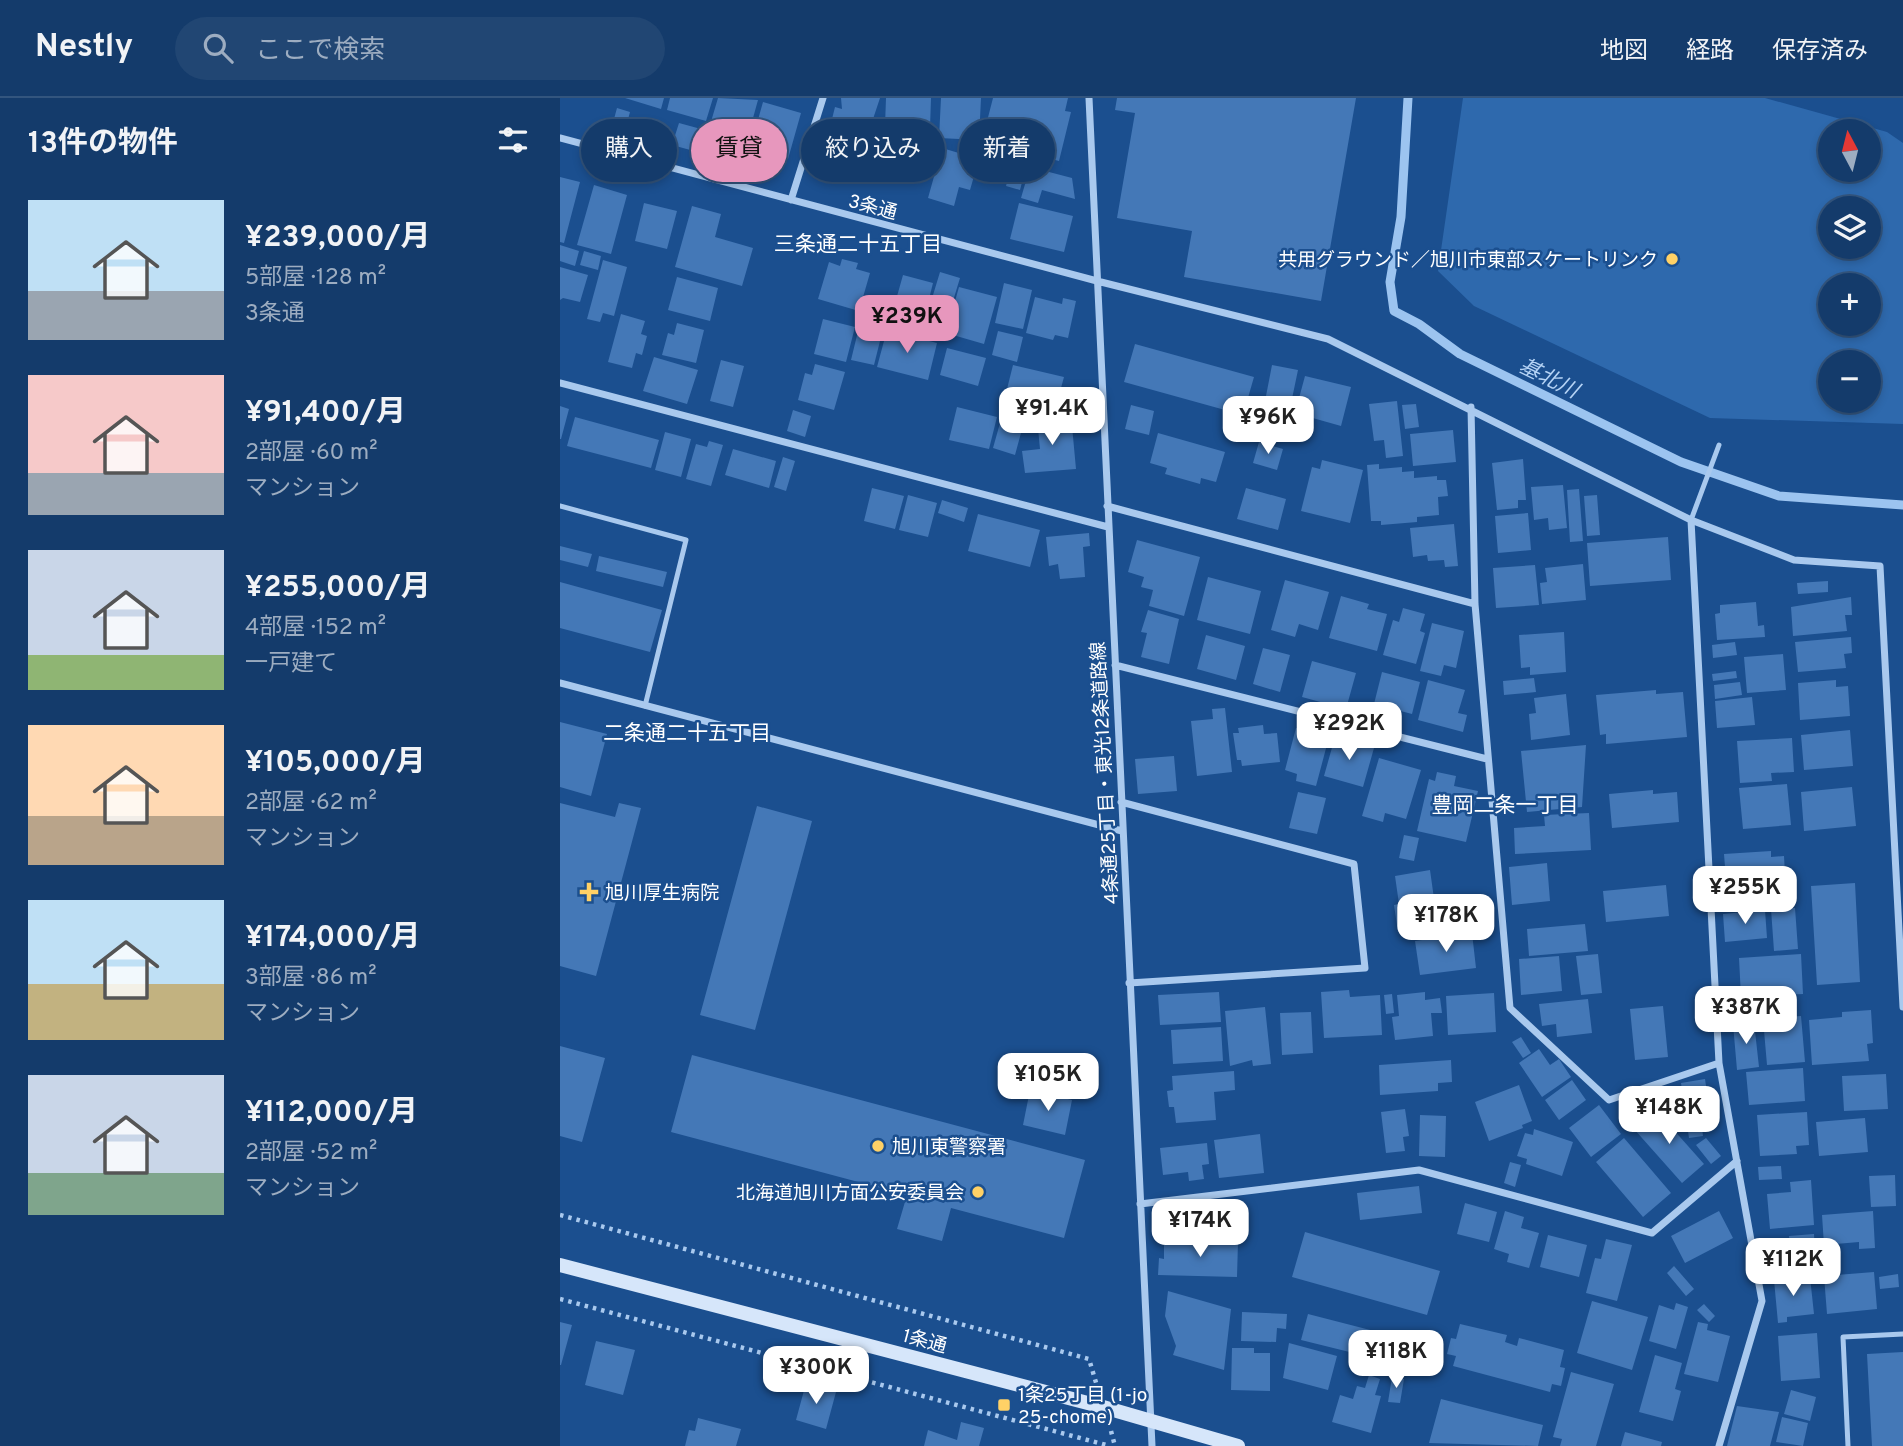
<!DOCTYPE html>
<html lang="ja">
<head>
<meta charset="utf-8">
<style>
  :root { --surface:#143b6b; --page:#214673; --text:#f1f3f6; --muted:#9dadc1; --line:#33557e; --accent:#e797bd }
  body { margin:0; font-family:Overpass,"Noto Sans JP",sans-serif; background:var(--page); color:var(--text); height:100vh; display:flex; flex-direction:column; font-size:26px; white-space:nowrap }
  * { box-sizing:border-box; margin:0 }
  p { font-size:23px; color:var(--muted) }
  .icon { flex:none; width:38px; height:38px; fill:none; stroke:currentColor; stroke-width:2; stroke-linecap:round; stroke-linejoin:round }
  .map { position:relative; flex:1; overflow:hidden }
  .details { display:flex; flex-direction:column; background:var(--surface); width:560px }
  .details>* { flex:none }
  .top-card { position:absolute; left:21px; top:21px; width:665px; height:63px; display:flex; gap:14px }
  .needle { width:46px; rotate:353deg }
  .buttons { position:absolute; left:1258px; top:21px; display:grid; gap:14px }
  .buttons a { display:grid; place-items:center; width:63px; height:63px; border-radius:50%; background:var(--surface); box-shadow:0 4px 10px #0003,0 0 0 2px var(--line); font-size:35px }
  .price { position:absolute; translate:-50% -60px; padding:0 16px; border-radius:14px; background:#fff; color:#222; font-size:23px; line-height:46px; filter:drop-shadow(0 2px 4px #0008) }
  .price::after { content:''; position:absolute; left:50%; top:42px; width:21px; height:16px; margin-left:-10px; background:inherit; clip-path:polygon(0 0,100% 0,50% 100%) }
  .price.on { background:var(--accent); color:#111 }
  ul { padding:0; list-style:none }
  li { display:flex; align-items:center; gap:21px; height:175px; padding:0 28px }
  li span { display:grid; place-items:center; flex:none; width:196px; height:140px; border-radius:0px; color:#555 }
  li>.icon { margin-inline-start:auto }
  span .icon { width:84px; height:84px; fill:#fffc; stroke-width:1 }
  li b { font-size:30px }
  h2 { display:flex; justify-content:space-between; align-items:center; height:84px; padding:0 28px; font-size:30px }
  .chip { padding:0 24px; border-radius:32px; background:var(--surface); box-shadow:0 4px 10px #0003,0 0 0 2px var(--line); font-size:24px; line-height:63px }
  .chip.on { background:var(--accent); color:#111 }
  header { display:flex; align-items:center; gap:42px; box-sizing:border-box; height:98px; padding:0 35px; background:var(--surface); border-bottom:2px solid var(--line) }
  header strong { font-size:33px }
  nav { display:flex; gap:38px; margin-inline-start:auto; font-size:24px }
  .search { width:490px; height:63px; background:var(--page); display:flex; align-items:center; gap:18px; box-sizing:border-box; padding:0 24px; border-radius:38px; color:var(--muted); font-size:26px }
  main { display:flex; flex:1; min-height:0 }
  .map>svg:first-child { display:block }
</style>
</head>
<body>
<header>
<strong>Nestly</strong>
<div class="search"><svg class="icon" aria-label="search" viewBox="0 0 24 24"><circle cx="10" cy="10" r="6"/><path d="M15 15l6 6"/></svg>ここで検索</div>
<nav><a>地図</a><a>経路</a><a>保存済み</a></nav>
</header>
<main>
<section class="details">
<h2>13件の物件<svg class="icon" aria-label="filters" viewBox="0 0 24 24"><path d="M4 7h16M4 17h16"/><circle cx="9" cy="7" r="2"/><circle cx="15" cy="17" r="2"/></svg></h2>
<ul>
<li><span style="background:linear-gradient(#bfe0f5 65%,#9aa5b1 0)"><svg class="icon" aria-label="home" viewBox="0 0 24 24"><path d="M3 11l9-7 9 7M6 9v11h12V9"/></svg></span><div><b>¥239,000/月</b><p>5部屋 · 128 m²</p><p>3条通</p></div></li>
<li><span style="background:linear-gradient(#f6c9c9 70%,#9aa5b1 0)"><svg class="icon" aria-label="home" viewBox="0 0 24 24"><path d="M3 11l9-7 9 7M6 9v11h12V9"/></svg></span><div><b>¥91,400/月</b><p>2部屋 · 60 m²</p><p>マンション</p></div></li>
<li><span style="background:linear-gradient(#c9d6e8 75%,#8fb573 0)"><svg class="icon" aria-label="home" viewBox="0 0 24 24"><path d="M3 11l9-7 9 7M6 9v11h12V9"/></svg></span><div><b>¥255,000/月</b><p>4部屋 · 152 m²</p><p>一戸建て</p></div></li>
<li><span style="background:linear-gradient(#ffd9b3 65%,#b9a48a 0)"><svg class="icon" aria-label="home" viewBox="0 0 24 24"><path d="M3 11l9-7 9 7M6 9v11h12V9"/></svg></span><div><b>¥105,000/月</b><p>2部屋 · 62 m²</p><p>マンション</p></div></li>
<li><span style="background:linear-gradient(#bfe0f5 60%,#c2b280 0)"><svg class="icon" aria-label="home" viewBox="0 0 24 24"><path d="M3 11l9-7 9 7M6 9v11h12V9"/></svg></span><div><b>¥174,000/月</b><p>3部屋 · 86 m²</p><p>マンション</p></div></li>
<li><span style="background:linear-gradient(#c9d6e8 70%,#7fa58c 0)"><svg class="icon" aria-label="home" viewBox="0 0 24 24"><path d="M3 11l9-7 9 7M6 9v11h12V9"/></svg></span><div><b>¥112,000/月</b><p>2部屋 · 52 m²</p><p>マンション</p></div></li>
</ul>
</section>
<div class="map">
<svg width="1343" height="1348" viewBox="0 0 1343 1348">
  <rect width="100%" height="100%" fill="#1b4f8f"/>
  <path fill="#2e69ad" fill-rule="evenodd" d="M903 0H1205L1327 34 1343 45V326L1150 320 914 208 878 173ZM1270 33H1309V72H1270ZM1270 110H1309V149H1270ZM1270 187H1309V226H1270ZM1270 264H1309V303H1270Z"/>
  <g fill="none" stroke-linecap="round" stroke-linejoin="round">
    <path stroke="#9cc4f0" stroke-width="9" d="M848 0 841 119 830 184 834 213 859 226 900 256 1121 364 1219 398 1343 407"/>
  </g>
  <path fill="#4478b7" d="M65 0H104L101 11Z
    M110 0H153L146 23 107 12Z
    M158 0 198 2 188 38 150 27Z
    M281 0H320L313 21 322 24 315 48 277 37 280 28 271 25 275 9 282 11Z
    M326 0H371L370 30 325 28Z
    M381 0H421L419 42 379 40Z
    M433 0H508L505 13 511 14 499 63 460 53 462 44 424 35Z
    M557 0H796L761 203 624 179 632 133 557 120 575 15 555 12Z
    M203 4 241 15 228 61 190 50Z
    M57 10 70 14 64 36 51 32Z
    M119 25 141 31 134 53 112 47Z
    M339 39 376 49 368 78 349 73 347 80 336 77 338 69 331 67Z
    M269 40 329 56 322 84 261 68Z
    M382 50 419 61 410 92 399 89 394 108 368 100Z
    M452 65 466 69 460 92 446 88Z
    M470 69 512 80 515 101 482 92 478 105 461 100Z
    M0 79 20 84 4 145 0 144Z
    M34 87 67 97 51 156 17 147Z
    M84 105 117 113 107 151 75 143Z
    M459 105 513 118 504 154 450 141Z
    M132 108 161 116 155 139 193 150 182 188 115 169Z
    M0 147 19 153 15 168 0 163Z
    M24 153 41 158 38 172 20 167Z
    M282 161 298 165 296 171 310 175 299 213 258 201 269 164 280 168Z
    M43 162 67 169 54 218 43 215 40 224 27 221Z
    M0 169 28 177 20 204 3 200 0 202Z
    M380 174 400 180 383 236 363 230Z
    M343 177 373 185 363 225 332 216Z
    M117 179 158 190 150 223 108 212Z
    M444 185 472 192 463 231 435 225Z
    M399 189 437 199 424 246 386 235Z
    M475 199 502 206 503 200 516 203 508 240 495 237 493 242 466 235Z
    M61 216 85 223 81 236 87 238 82 257 76 255 72 270 48 264Z
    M263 221 295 229 286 264 254 256Z
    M117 225 144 232 136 265 102 257 108 235 114 237Z
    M300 225 323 231 314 267 291 262Z
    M327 232 377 245 368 282 317 269Z
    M438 233 463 239 457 264 432 257Z
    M575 246 694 279 683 317 564 284Z
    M387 250 426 260 418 288 380 277Z
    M94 259 138 272 127 306 83 293Z
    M161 262 184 268 173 309 150 303Z
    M255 266 285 274 274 312 238 302 245 275 252 277Z
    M453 267 504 279 495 312 445 299Z
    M712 267 738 272 729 315 714 312 717 300 706 298Z
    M745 278 791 289 781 328 735 315Z
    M837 303 843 358 826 360 824 342 814 343 809 306Z
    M856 306 859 329 845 331 842 307Z
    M571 307 594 313 589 337 565 331Z
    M0 308 9 311 1 341H0Z
    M397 309 437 319 429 351 389 342Z
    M233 312 251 318 245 339 227 333Z
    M511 317 516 371 465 375 462 353 480 351 477 320Z
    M442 318 464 324 455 357 433 350Z
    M15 319 99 342 91 370 7 348Z
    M893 332 896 364 853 368 850 336Z
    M105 334 131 341 121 379 95 372Z
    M598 335 665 354 656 384 641 380 640 386 605 376 607 370 590 365Z
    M149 343 163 347 151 388 126 381 136 346 147 349Z
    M699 344 723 351 717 372 693 365Z
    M173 351 216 363 209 390 165 377Z
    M223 359 235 363 226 393 214 389Z
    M963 361 966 402H958V410L937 412 932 365Z
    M762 362 803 372 790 425 741 413 752 369 760 371Z
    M819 366V371L842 369V374L854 373V380L877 378V382H886L888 398 878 399 879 417 857 419V424L821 427V423H811L807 367Z
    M1003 387 1007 430 989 432 988 420 974 422 971 389Z
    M312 390 344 398 335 431 304 423Z
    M686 390 726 401 718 432 677 421Z
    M1019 391 1023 443 1010 444 1007 392Z
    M348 397 377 405 368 439 339 432Z
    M1037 397 1040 437 1027 438 1024 398Z
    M382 402 408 410 404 424 378 415Z
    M968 415 971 452 938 455 935 418Z
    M418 416 480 432 470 469 408 453Z
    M894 426 898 468 885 469 884 462 868 463 867 457 853 459 850 430Z
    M529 435 530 448 523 449 525 479 500 481 498 466 489 468 486 439Z
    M1108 439 1111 482 1030 488 1027 445Z
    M577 442 640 459 624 518 589 508 593 492 581 489 584 479 568 474Z
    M0 448 32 456 28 469 0 462Z
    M39 458 107 474 103 489 36 473Z
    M1023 466 1026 502 982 506 980 485 987 484 985 470Z
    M975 467 979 507 936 510 933 470Z
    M648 479 701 493 690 536 637 522Z
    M725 482 769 494 758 532 739 526 735 539 711 532Z
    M1268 483V494L1238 496 1237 485Z
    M0 484 102 512 90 554 0 530Z
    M781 498 809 506 807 511 827 516 817 553 769 540Z
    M1291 499 1292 517H1285L1287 533 1233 538 1231 509Z
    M1196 504 1198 528 1204 527 1205 539 1157 542 1155 516 1160 515V507Z
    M843 510 865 516 860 533 865 535 856 566 823 557 833 522 839 524Z
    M588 512 619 521 609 566 581 559 587 535 581 534Z
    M872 525 904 533 896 570 884 567 881 578 860 573Z
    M1004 534 1006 574 970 577V569L961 570 959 537Z
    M646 537 685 548 676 582 637 571Z
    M1291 539 1292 555 1284 556 1286 570 1238 574 1235 544Z
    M1175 544 1177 557 1153 560 1152 547Z
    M703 550 730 557 720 594 693 586Z
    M1223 556 1226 592 1187 595 1184 559Z
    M752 563 796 575 786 611 742 599Z
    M1176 573 1177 580 1153 583 1152 576Z
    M822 574 860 584 852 616 814 606Z
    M974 580 976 594 944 597 943 583Z
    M868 582 905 592 898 615 907 617 903 634 858 622Z
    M1276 582V589L1288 588 1290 618 1240 622 1238 585Z
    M1180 584 1182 597 1155 601 1154 587Z
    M1096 592V596L1123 594 1127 639 1046 646V636L1040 637 1036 597Z
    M1006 596 1010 637 971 642 969 616 976 615 974 600Z
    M1192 599 1195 627 1157 630 1155 603Z
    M665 610 672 674 637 678 631 623 653 621 652 611Z
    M0 624 47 636 31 698 0 689Z
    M703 627 704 636 717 635 720 664 682 668 681 662H677L673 635H679L678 630Z
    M736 630 769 639 756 688 736 683 737 676 725 672Z
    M1290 632 1293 668 1244 672 1241 637Z
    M775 639 814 650 803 689 764 678Z
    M1232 640 1234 674 1211 675 1212 683 1180 685 1177 643Z
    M1026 647 1022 709 967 714 961 653Z
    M614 658 617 693 578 696 575 661Z
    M819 660 861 672 846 721 825 715 823 724 802 718Z
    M877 674 896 678 894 688 918 693 906 744 857 733 869 681 875 683Z
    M1227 686 1231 727 1183 731 1179 690Z
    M1292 689 1296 728 1244 733 1241 694Z
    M1093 692V696L1117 694 1119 724 1052 730 1049 696Z
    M738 694 766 700 757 736 729 730Z
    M0 705 55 719 59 705 81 710 36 878 0 868Z
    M197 708 252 723 195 932 140 917Z
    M1029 715 1031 752 955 756 954 730 985 728 984 717Z
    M844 737 859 740 854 763 839 760Z
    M1211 753V759L1224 758 1226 794 1173 797 1172 781 1166 782 1164 756Z
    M987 765 990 803 952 807 949 769Z
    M870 772 878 829 838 834 834 807 839 806 835 778Z
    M1295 785 1300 884 1257 887 1251 788Z
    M1106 787 1109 818 1046 824 1043 793Z
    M923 802 924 830 915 833 906 808Z
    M1235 810 1238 851 1214 853 1211 811Z
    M1205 812 1207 840 1165 844 1163 816Z
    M1025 826 1028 853 969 858 967 831Z
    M912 835 916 870 860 877 855 843Z
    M1038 856 1042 895 1021 897 1016 858Z
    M1241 856 1243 896 1181 899 1179 860Z
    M999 858 1002 893 961 897 959 861Z
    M789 892 790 899 820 897 822 937 764 940 761 894Z
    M659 894 661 924 600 927 598 897Z
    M865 894V902L880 900 882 915H871L873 938 835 942 832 919 839 918 837 897Z
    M934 895 936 934 888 937 886 898Z
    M832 896 834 915 826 916 824 897Z
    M1028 901 1032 935 997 939 996 926 982 928 979 906Z
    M1103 908 1108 959 1075 962 1070 911Z
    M1199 908 1201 919 1172 922 1171 911Z
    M705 909 711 966 693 968 692 962 670 968 665 913Z
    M1311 912 1313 945 1307 946 1309 963 1252 967 1249 922 1282 919V914Z
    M751 914 753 955 722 957 720 915Z
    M1241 918 1245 964 1207 967 1203 921Z
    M1194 924 1199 969 1177 972 1173 926Z
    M661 929 663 963 613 966 611 932Z
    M961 939 971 955 963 960 952 944Z
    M0 948 45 960 22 1044 0 1038Z
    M979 951 990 967 999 961 1011 979 982 999 959 965Z
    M132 957 525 1062 504 1140 391 1110 382 1143 337 1131 347 1097 111 1034Z
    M891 962 892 984 878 985V993L820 997 819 967Z
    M1243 970 1245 1003 1189 1007 1186 974Z
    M674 973 675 992 654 994 656 1022 616 1025 614 1009H609L607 993 613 992 612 978Z
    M1326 976 1328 1011 1284 1013 1282 978Z
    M1145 981 1152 1028 1142 1030 1143 1038 1129 1040 1121 985Z
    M1012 982 1026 1002 999 1022 985 1002Z
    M959 987 972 1023 962 1027 963 1030 929 1043 915 1004Z
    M470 992 512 1002 505 1037 463 1027Z
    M1039 1007 1061 1036 1031 1059 1009 1030Z
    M845 1011 849 1038 843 1039 845 1053 826 1055 821 1014Z
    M1096 1012 1144 1066 1122 1085 1074 1031Z
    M1247 1014 1249 1047 1236 1048 1237 1056 1200 1058 1197 1017Z
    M860 1017 886 1018 885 1059 859 1058Z
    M1305 1020 1308 1054 1259 1058 1256 1024Z
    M974 1031 1013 1044 1002 1078 966 1066 967 1061 957 1058 965 1035 973 1037Z
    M700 1036 704 1075 659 1080 654 1042Z
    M1064 1040 1111 1095 1083 1119 1036 1064Z
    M1146 1040 1161 1058 1151 1066 1136 1047Z
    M647 1045 649 1066 642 1067 644 1081 629 1083 628 1074 603 1077 600 1050Z
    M950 1064 961 1067 955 1089 944 1085Z
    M1221 1068 1222 1081 1199 1082 1198 1069Z
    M1335 1077 1336 1108 1311 1109 1309 1078Z
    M1251 1082 1254 1127 1210 1131 1207 1096 1231 1094 1230 1084Z
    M859 1088 862 1115 800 1122 797 1095Z
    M905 1105 937 1114 929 1144 897 1136Z
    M945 1113 964 1119 961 1130 979 1135 969 1170 947 1164 949 1156 934 1151Z
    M1159 1113 1173 1140 1125 1165 1111 1138Z
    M1313 1113 1315 1150 1299 1151V1144L1264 1147 1262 1117Z
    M745 1134 880 1173 867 1217 732 1179Z
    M1254 1136 1256 1172 1215 1175 1213 1150 1230 1149 1229 1138Z
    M988 1137 1027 1147 1019 1179 980 1169Z
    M1046 1141 1072 1147 1057 1203 1026 1195 1035 1160 1041 1161Z
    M604 1143 678 1144 677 1179 598 1177 599 1160 604 1161Z
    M1114 1168 1134 1191 1126 1198 1107 1175Z
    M1314 1174 1317 1211 1267 1216 1264 1178Z
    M1338 1176 1339 1189 1320 1191 1319 1179Z
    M1250 1179 1254 1216 1227 1219V1224L1218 1225 1214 1182Z
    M608 1193 671 1211 664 1272 613 1257 616 1248 605 1218Z
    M1032 1203 1088 1219 1072 1272 1017 1255Z
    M1116 1205 1128 1209 1116 1251 1089 1243 1099 1207 1114 1212Z
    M1144 1206 1155 1218 1149 1224 1137 1212Z
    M682 1214 727 1216 726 1231 717 1230 716 1244 681 1243Z
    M748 1216 849 1242 842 1267 741 1242Z
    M0 1224 12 1227 1 1267H0Z
    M1138 1224 1148 1226 1147 1232 1170 1238 1158 1284 1124 1276Z
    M900 1226 947 1237 945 1244 957 1248 959 1240 1004 1252 1000 1269 1005 1270 1001 1288 992 1286 990 1294 893 1268 896 1258 887 1256 891 1240 896 1241Z
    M1257 1235 1260 1280 1221 1283 1218 1238Z
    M36 1243 75 1252 63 1297 25 1287Z
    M729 1245 777 1258 768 1292 723 1280Z
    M672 1250H694V1255H710V1293L671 1292Z
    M1343 1254V1348H1312L1307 1256Z
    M1095 1257 1122 1265 1115 1291 1121 1293 1113 1323 1079 1314Z
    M1011 1274 1054 1286 1036 1348H1000L1002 1341 993 1339Z
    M809 1277 820 1281 815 1297 821 1298 811 1335 772 1324 780 1297 793 1301 797 1288 805 1290Z
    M832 1279 844 1281 840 1305 828 1304Z
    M246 1285 276 1294 266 1331 236 1322Z
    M1231 1292 1256 1299 1250 1323 1224 1316Z
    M881 1301 983 1327 978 1348 869 1345Z
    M1177 1308 1219 1314 1210 1348H1167Z
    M1222 1319 1248 1325 1243 1348 1216 1344Z
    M138 1320 181 1331 176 1348H125L129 1332 135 1333Z
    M401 1324 424 1330 419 1348H364L368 1332 397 1342Z
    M1065 1334 1102 1344 1101 1348H1061Z"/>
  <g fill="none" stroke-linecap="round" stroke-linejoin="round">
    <path stroke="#a9c9ee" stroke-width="4.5" stroke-dasharray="3.5 5" stroke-linecap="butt" d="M0 1117 529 1261 537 1288
      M0 1201 550 1348
      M551 1333 555 1348"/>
    <path stroke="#a9c9ee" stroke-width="5" d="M0 408 126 442 85 608
      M1131 422 1159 347
      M1288 1348 1283 1239 1343 1236"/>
    <path stroke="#a9c9ee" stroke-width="7" d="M529 0 592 1348
      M0 40 537 183 768 241 1131 422 1234 462 1320 468 1343 909
      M231 102 263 0
      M0 285 548 429
      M911 309 915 506 950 910 1049 1002 1159 965
      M547 408 915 506
      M1131 422 1159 965 1202 1203 1159 1348
      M555 567 927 661
      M0 585 562 733
      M561 704 794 766 805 870 569 885
      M580 1106 859 1072 1092 1135 1177 1063"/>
    <path stroke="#d6e6fa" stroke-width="14" d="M0 1167 543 1309 678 1348"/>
  </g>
  <g fill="#ffd166" stroke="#1b4f8f" stroke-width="2.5">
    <circle cx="1112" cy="161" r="7"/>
    <path d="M25.5 783.5h7v7h7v7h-7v7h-7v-7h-7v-7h7z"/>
    <circle cx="318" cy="1048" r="7"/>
    <circle cx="418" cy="1094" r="7"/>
    <rect x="437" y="1300" width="14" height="14" rx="3.5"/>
  </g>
  <g text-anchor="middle" stroke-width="5" stroke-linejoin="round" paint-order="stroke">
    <g font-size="19" fill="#fff" stroke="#1b4f8f">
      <text transform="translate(313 108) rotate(15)" y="7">3条通</text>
      <text transform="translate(544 675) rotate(-93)" y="7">4条通25丁目・東光12条道路線</text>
      <text transform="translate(365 1242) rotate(15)" y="7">1条通</text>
    </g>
    <g font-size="19" fill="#fff" stroke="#1b4f8f" text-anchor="start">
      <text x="1098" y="168" text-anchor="end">共用グラウンド／旭川市東部スケートリンク</text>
      <text x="45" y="801">旭川厚生病院</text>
      <text x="332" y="1055">旭川東警察署</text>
      <text x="404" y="1101" text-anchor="end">北海道旭川方面公安委員会</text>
      <text x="458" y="1303">1条25丁目 (1-jo<tspan x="458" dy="22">25-chome)</tspan></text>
    </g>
    <g font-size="21" fill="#fff" stroke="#1b4f8f">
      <text x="298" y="153">三条通二十五丁目</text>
      <text x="127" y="642">二条通二十五丁目</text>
      <text x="945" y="714">豊岡二条一丁目</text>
    </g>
    <g font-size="21" font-style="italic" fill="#b5d3f5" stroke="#1b4f8f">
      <text transform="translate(989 280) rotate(26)" y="7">基北川</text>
    </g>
  </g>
</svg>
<div class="buttons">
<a><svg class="needle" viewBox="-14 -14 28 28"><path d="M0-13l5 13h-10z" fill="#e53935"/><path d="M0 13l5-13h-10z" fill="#9dadc1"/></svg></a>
<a><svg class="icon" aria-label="layers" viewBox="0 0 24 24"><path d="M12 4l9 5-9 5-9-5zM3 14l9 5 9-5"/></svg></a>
<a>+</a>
<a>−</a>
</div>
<b class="price on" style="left:347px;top:257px">¥239K</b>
<b class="price" style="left:492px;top:349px">¥91.4K</b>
<b class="price" style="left:708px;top:358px">¥96K</b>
<b class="price" style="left:789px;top:664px">¥292K</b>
<b class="price" style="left:1185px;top:828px">¥255K</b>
<b class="price" style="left:886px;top:856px">¥178K</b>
<b class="price" style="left:1186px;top:948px">¥387K</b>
<b class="price" style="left:488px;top:1015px">¥105K</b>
<b class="price" style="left:1109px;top:1048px">¥148K</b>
<b class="price" style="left:640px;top:1161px">¥174K</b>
<b class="price" style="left:1233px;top:1200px">¥112K</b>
<b class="price" style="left:836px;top:1292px">¥118K</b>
<b class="price" style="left:256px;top:1308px">¥300K</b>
<div class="top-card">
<a class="chip">購入</a>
<a class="chip on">賃貸</a>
<a class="chip">絞り込み</a>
<a class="chip">新着</a>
</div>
</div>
</main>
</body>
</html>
